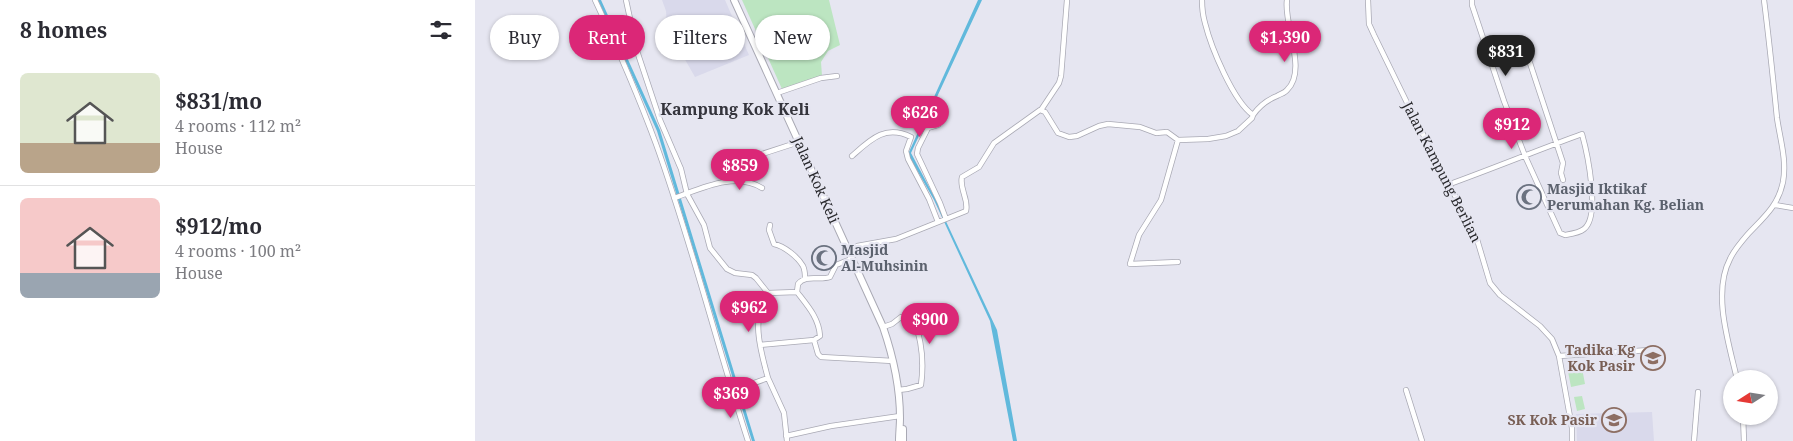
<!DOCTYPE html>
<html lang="en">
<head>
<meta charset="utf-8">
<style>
  :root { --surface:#fff; --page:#f7f7f7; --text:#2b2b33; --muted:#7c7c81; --line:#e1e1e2; --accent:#db2777 }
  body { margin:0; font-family:"Noto Serif",serif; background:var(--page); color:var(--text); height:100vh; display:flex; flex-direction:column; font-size:19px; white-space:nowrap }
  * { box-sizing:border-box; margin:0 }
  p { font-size:16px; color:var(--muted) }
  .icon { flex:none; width:28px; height:28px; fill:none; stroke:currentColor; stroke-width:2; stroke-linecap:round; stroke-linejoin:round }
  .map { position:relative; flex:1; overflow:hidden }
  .sheet { display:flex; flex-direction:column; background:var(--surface); width:475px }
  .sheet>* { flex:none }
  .banner { position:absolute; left:15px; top:15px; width:475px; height:45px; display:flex; gap:10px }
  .needle { width:32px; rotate:258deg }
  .tools { position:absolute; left:1248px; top:370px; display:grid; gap:10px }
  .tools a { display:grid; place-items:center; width:55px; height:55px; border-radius:50%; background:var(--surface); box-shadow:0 1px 4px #0004; font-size:25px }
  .price { position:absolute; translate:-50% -42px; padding:0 11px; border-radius:18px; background:var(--accent); color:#fff; font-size:16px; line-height:32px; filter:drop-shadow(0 1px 2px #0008) }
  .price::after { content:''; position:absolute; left:50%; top:30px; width:15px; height:11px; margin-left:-8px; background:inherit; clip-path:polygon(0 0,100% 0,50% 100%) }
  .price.current { background:#222; color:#fff }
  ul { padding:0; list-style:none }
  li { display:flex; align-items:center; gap:15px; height:125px; padding:0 20px }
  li+li { border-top:1px solid var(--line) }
  li span { display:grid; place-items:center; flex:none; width:140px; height:100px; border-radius:8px; color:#555 }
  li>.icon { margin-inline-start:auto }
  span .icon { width:60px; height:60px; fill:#fffc; stroke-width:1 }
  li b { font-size:21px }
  h2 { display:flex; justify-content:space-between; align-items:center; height:60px; padding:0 20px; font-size:21px }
  .pill { padding:0 18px; border-radius:22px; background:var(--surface); box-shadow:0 1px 4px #0004; font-size:18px; line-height:45px }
  .pill.current { background:var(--accent); color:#fff }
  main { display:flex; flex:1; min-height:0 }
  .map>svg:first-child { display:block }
</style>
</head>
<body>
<main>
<section class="sheet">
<h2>8 homes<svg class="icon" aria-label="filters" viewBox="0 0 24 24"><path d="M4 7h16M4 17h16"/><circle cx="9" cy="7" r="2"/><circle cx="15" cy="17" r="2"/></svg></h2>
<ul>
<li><span style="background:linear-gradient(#dfe7d0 70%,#b9a48a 0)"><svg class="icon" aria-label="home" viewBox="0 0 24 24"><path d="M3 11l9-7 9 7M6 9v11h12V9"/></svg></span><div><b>$831/mo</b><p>4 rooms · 112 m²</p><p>House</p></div></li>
<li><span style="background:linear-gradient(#f6c9c9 75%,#9aa5b1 0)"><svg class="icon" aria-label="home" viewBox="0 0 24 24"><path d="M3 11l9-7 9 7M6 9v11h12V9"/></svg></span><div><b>$912/mo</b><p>4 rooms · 100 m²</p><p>House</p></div></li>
</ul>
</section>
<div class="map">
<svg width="1318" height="441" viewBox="0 0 1318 441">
  <rect width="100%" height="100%" fill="#e6e6f1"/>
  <path fill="#d9d9eb" d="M187 0H250L274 55 220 77 192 28 191 11Z
    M1177 412 1179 441H1102L1101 414Z"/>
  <path fill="#bce5c1" d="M267 0H354L365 45 353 51 346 62 347 76 307 89Z
    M1106 363 1110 384 1096 387 1092 366Z
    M1107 396 1110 409 1102 411 1099 397Z"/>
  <path fill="#61b9dc" d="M123 0H126L185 130 280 441H277L182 131Z
    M503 0H507L436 153 461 200 522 330 542 441H538L515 321 459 200 435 158 434 152Z"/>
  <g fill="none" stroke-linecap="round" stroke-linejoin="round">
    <defs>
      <path id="street" d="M120 0C142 47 163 95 181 144 216 241 241 342 273 441
        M151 0 162 51 185 120 206 169 212 194 229 225 235 248 252 269 260 273 277 275 281 278 293 293
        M893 0 894 24 899 35 938 115 1001 236 1015 283 1025 295 1065 326 1077 339 1084 356 1097 428V441
        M1016 63 1040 56 1048 55 1054 60 1088 163 1086 173 1088 180
        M302 93 346 78 362 76
        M566 110 584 83 586 76 592 0
        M778 115C785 105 792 100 802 96 805 94 810 93 812 90 833 70 808 24 812 0
        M463 125 453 128 443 148 442 154 465 203 471 219
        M703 140 686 200 664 235 655 264 703 262
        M377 156C395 140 410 124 436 137L431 151 433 159 454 199 463 222
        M273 182 281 174 282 161 287 154 324 142
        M975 184C1019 168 1063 150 1107 134 1112 152 1126 216 1109 229 1104 233 1096 234 1090 235L1085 233 1050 156 1029 101 997 5V0
        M199 198C225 189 260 171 287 188
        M1300 205 1318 208
        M295 225 294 230 299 244C309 246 323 257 328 266 330 270 330 274 330 278
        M371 248 421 239 491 211C494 199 484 189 487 177L504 167 519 143 565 110 570 112 583 133 594 137 602 136 624 126 633 124 665 127 681 133 692 132 703 140 733 139 751 136 763 131 777 118 778 115C758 101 736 47 730 23 728 16 727 7 727 0
        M293 293C275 317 286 352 293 378
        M293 293 322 292
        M408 327 417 324 426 317 439 320C447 341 449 363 446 385L432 389 423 390
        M339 340 345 336C344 318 332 305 322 292L323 284C331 274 344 281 355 277L361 265 376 259
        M285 345 339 340 343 354 346 357 418 361
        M1084 356 1175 350
        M1262 379C1254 344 1237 293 1255 259 1259 250 1266 242 1273 234 1289 217 1303 206 1308 182 1312 160 1305 139 1302 118 1298 78 1294 39 1289 0
        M931 390 947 441
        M257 391 293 378 309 413 312 441
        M1268 416 1269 441
        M311 436 356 426 425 416
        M1219 441 1223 392"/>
      <path id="secondary" d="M259 0 408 327C418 356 425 387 425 418 425 426 424 433 424 441
        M428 429V441"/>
    </defs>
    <use href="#street" stroke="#a9a9b4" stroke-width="6"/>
    <use href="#secondary" stroke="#a9a9b4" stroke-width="8"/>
    <use href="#street" stroke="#fff" stroke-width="4.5"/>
    <use href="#secondary" stroke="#fff" stroke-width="6"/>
  </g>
  <defs>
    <symbol id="mosque-ring" viewBox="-11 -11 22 22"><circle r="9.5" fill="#e6e6f1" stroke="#6b7280" stroke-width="1.5"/><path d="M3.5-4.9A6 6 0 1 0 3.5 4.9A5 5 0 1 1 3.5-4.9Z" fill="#6b7280"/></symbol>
    <symbol id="school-ring" viewBox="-11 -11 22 22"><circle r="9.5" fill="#e6e6f1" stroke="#8d6e63" stroke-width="1.5"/><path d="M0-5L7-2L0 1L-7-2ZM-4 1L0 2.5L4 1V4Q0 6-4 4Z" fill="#8d6e63"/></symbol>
  </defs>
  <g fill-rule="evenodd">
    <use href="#mosque-ring" x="1040" y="183" width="28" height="28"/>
    <use href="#mosque-ring" x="335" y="244" width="28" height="28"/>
    <use href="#school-ring" x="1164" y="344" width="28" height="28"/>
    <use href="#school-ring" x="1125" y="406" width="28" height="28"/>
  </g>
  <g text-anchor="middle" stroke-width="4.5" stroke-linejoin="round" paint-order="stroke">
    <g font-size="14" fill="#29292d" stroke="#e6e6f1">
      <text transform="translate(967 172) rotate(63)" y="5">Jalan Kampung Berlian</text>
      <text transform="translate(341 180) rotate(66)" y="5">Jalan Kok Keli</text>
    </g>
    <g font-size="14" font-weight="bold" fill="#5b616d" stroke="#e6e6f1" text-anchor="start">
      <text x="1072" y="194">Masjid Iktikaf<tspan x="1072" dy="16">Perumahan Kg. Belian</tspan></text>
      <text x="366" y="255">Masjid<tspan x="366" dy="16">Al-Muhsinin</tspan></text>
    </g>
    <g font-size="14" font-weight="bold" fill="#785e54" stroke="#e6e6f1" text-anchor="end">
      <text x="1160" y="355">Tadika Kg<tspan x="1160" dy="16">Kok Pasir</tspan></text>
      <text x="1122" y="425">SK Kok Pasir</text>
    </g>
    <g font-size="16" font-weight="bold" fill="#34343c" stroke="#e6e6f1">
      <text x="260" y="115">Kampung Kok Keli</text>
    </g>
  </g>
</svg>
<div class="tools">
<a><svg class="needle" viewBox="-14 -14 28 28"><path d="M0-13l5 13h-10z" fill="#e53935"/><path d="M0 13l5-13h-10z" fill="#7c7c81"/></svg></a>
</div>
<b class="price" style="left:810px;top:63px">$1,390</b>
<b class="price current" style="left:1031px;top:77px">$831</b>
<b class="price" style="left:445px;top:138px">$626</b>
<b class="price" style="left:1037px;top:150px">$912</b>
<b class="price" style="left:265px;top:191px">$859</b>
<b class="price" style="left:274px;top:333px">$962</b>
<b class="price" style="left:455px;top:345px">$900</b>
<b class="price" style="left:256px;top:419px">$369</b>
<div class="banner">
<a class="pill">Buy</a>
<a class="pill current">Rent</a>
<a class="pill">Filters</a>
<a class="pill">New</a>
</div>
</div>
</main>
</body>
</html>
